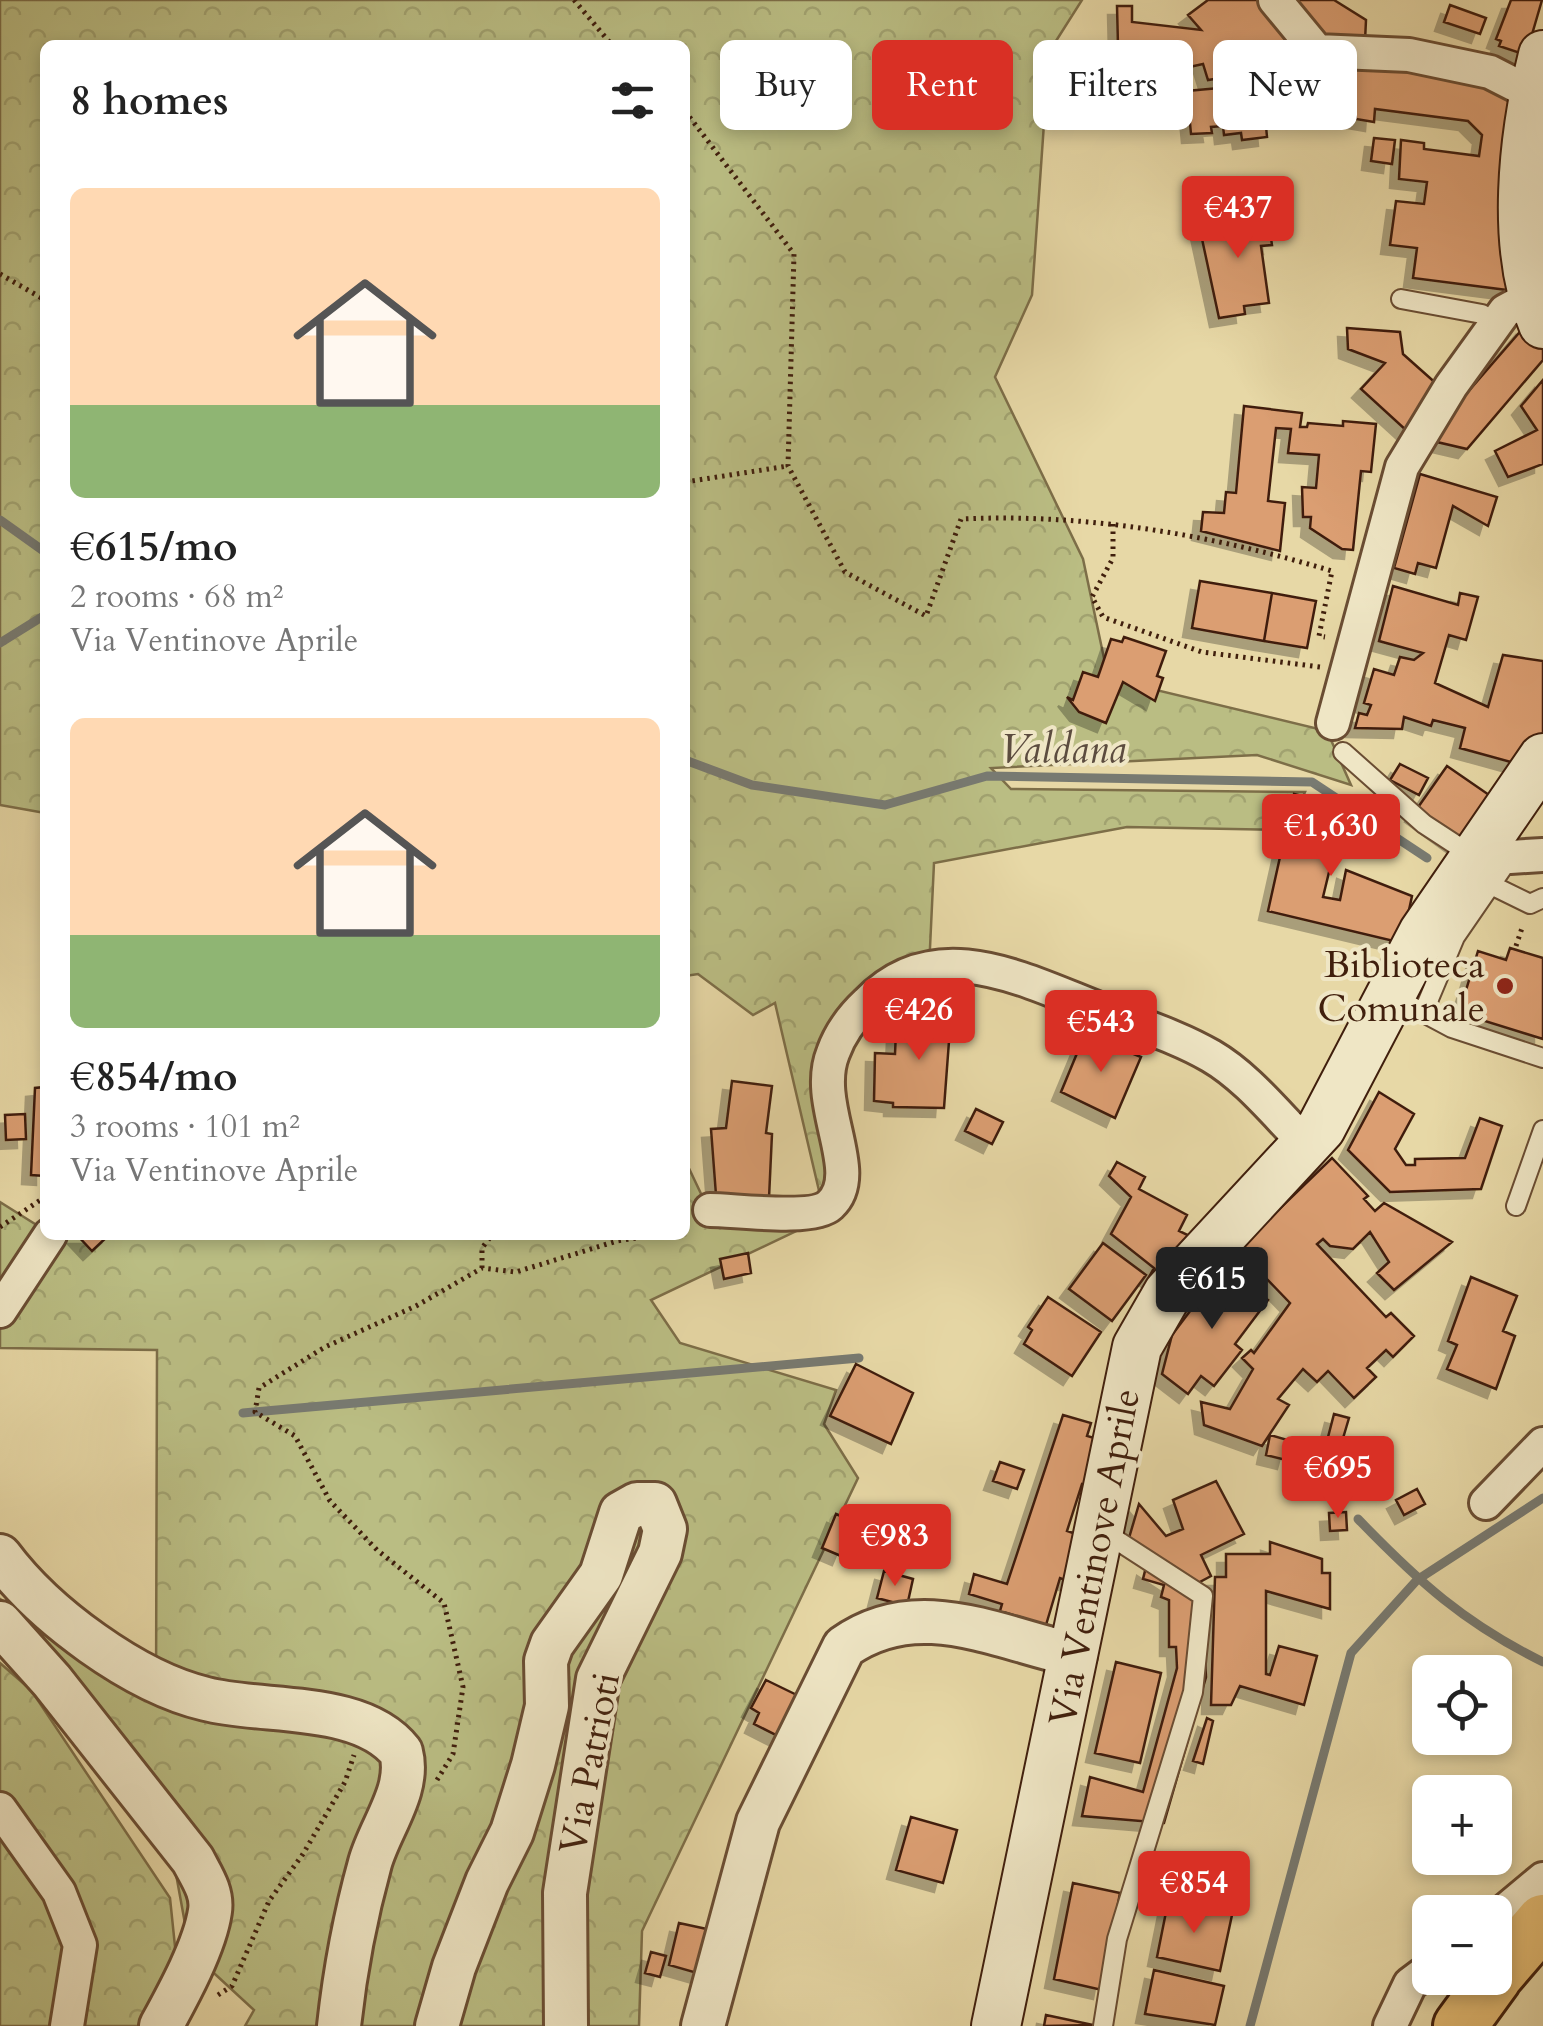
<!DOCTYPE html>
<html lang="en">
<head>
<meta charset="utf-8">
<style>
  :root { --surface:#fff; --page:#f6f6f6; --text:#222; --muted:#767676; --accent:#d93025 }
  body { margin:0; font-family:Cardo,serif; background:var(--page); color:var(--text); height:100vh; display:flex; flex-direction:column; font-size:38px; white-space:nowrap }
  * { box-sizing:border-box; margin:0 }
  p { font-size:32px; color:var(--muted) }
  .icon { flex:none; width:55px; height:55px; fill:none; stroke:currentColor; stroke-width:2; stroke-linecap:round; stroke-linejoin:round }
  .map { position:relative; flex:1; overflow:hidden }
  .sheet { position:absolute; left:40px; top:40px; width:650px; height:1200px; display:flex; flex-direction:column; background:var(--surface); border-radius:15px; box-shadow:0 5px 15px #0003 }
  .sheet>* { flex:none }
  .top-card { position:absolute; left:720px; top:40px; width:672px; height:90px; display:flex; gap:20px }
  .fabs { position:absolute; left:1412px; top:1655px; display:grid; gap:20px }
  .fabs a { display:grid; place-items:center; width:100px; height:100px; border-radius:15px; background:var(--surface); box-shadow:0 5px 15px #0003; font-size:50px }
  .price { position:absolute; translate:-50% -85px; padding:0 22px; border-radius:10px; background:var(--accent); color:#fff; font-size:32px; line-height:65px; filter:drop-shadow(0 2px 5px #0008) }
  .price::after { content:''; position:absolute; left:50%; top:60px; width:30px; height:22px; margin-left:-15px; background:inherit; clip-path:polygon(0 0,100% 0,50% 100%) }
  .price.on { background:#222; color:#fff }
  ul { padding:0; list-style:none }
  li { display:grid; align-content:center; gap:20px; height:530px; padding:0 30px }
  li span { display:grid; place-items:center; height:310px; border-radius:15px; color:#555 }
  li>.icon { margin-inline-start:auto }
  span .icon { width:180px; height:180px; fill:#fffc; stroke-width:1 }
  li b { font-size:42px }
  h2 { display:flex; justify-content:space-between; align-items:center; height:120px; padding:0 30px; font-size:42px }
  .chip { padding:0 35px; border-radius:15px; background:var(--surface); box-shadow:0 5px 15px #0003; font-size:35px; line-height:90px }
  .chip.on { background:var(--accent); color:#fff }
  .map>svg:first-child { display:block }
</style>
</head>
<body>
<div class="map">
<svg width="1543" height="2026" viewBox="0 0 1543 2026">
  <defs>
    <pattern id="forest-crowns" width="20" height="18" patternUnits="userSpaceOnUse" patternTransform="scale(2.5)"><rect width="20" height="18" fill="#babd83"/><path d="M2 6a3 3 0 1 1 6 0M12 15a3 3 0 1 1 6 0" fill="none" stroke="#a1a270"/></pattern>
    <filter id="shadow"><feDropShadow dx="-9" dy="9" stdDeviation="0" flood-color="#0004"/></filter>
  </defs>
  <rect width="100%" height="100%" fill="#e7d8a6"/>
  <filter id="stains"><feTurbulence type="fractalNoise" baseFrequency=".002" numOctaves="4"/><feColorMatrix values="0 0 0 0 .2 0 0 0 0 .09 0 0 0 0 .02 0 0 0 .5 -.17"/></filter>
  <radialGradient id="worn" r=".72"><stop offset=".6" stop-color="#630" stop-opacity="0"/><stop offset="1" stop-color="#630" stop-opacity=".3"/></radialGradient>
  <path fill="url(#forest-crowns)" stroke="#7d6e48" stroke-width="2.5" d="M0 0H1082L1049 52 1032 295 995 377 1083 559 1105 663 1079 711 1123 682 1327 731 1351 785 1257 755 991 768 1011 789 1305 792 1288 830 1127 827 934 863 929 969 835 1057 824 1212 775 1003 753 1015 698 974 685 976V45H45V813L0 805Z
    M685 1160 713 1219 807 1226 651 1300 680 1343 836 1390 824 1424 858 1478 642 1931 639 2026H245L254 2010 190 1951 172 1852 0 1648V1599L156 1697 157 1350 0 1348V1308L69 1235H685Z
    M0 1202 43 1229 0 1282Z
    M0 1663 31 1690 170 1898 176 1956 146 2026H0Z"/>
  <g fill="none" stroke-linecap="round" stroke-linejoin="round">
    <path stroke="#787a71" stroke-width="9" d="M0 520 45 552
      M0 643 45 615
      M685 760 752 785 885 805 987 776 1312 782 1427 858
      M243 1413 859 1358
      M1358 1519C1419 1582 1464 1623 1543 1662
      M1250 2026 1351 1653 1417 1580 1543 1498"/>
  </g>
  <path fill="#db9e72" stroke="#401f0d" stroke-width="2.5" filter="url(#shadow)" d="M1208 0H1269L1308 49 1227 77 1208 80 1203 64 1185 68 1188 82 1139 86 1138 46H1118L1117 6H1132V22L1201 30 1188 15Z
    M1283 0H1334L1366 20 1365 41 1334 39 1306 28Z
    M1511 0H1542L1526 55 1499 46 1501 41 1496 39Z
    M1450 5 1486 18 1480 34 1444 22Z
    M1068 51 1088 53 1086 74H1064Z
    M1354 61 1482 81 1511 103 1515 291 1413 278 1417 248 1390 245 1396 201 1424 204 1427 182 1399 179 1401 140 1424 143V149L1479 156 1482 135 1468 121 1375 109 1374 122 1356 119 1353 96 1331 93 1334 69 1344 70Z
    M1241 86 1242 96 1263 94 1267 137 1242 140 1241 133 1224 135 1223 126 1211 127 1212 133 1191 134 1187 91Z
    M1374 138 1395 140 1392 164 1371 161Z
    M1267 209 1272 245 1261 246 1269 303 1244 306 1245 314 1219 318 1199 225 1237 220 1236 213Z
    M1525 326 1543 350V360L1467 449 1437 442 1447 416Z
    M1347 328 1400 332 1403 354 1448 394 1419 442 1361 389 1385 363 1348 349Z
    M1543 380V464L1508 477 1495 451 1537 430 1521 406Z
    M1244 406 1302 413 1300 427H1307L1308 423 1343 426V421L1376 424 1371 472 1361 471 1353 550 1342 549 1310 528 1311 517H1303L1302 487 1316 488 1319 455 1288 453 1291 429 1276 428 1268 501 1285 503 1280 551 1201 531 1203 512 1224 513 1226 492 1236 493Z
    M1420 474 1497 497 1488 526 1453 506 1436 568 1418 563 1415 574 1394 568Z
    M1200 581 1272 593 1264 641 1192 628Z
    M1393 586 1458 605 1460 593 1478 597 1466 640 1449 635 1435 683 1488 707 1503 655 1543 661V740L1529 767 1460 748 1465 728 1433 720 1431 726 1404 717 1402 729 1355 728 1359 713 1367 715 1371 705 1364 703 1374 669 1394 675 1400 657 1414 660 1423 653 1379 641Z
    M1272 593 1316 601 1307 648 1264 641Z
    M1124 637 1166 651 1157 676 1163 678 1155 701 1123 682 1106 723 1079 712 1067 697 1073 700 1083 672 1098 677 1111 639 1122 642Z
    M1400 764 1428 778 1419 795 1390 780Z
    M1447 766 1492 797 1458 845 1414 813Z
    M1294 794 1345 806 1323 897 1340 900 1346 870 1412 896 1402 943 1268 911Z
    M1510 948 1543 958V1039L1459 1013 1478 951 1506 960Z
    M967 1007 968 1027 950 1028 944 1108 893 1107V1103L874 1101 875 1053 895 1054 896 1031 929 1032 927 1009Z
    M1085 1034 1141 1057 1115 1118 1061 1092Z
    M732 1081 772 1086 766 1133 772 1134 769 1198 716 1195 711 1129 726 1128Z
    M45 1087V1176L31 1175 35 1088Z
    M1379 1092 1414 1114 1395 1149 1406 1165H1415V1159L1465 1158 1480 1118 1502 1126 1481 1189 1390 1192 1348 1150Z
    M976 1109 1003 1122 992 1144 965 1131Z
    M25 1114 26 1139 6 1140 5 1115Z
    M1332 1158 1368 1196 1364 1199 1375 1211 1384 1203 1452 1242 1394 1290 1377 1273 1389 1262 1370 1232 1353 1249 1330 1246 1323 1239 1317 1244 1386 1317 1391 1313 1414 1336 1393 1357 1386 1350 1367 1368 1376 1377 1354 1398 1328 1371 1317 1382 1303 1369 1278 1399 1289 1405 1262 1446 1204 1425 1201 1402 1230 1409 1253 1369 1242 1358 1251 1350 1254 1353 1290 1303 1238 1249Z
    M1117 1162 1145 1177 1139 1189 1187 1215 1179 1231 1196 1239 1165 1286 1149 1277 1154 1268 1111 1234 1131 1197 1109 1176Z
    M77 1235H109L92 1251Z
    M1103 1243 1146 1275 1112 1321 1069 1289Z
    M748 1253 751 1273 724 1279 720 1259Z
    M1224 1266 1268 1300 1235 1344 1242 1350 1214 1386 1201 1376 1188 1394 1162 1374 1172 1335Z
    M1471 1277 1517 1296 1503 1331 1515 1336 1496 1389 1447 1369 1457 1345 1448 1341Z
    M1048 1297 1101 1332 1072 1376 1024 1344 1032 1330 1028 1327Z
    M856 1364 913 1393 891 1444 830 1416Z
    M1334 1414 1349 1418 1341 1445 1327 1441Z
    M1063 1415 1091 1423 1087 1436 1108 1442 1099 1489 1082 1484 1067 1531 1076 1534 1074 1583 1060 1578 1046 1625 1000 1611 1002 1604 969 1594 974 1574 1007 1584Z
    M1270 1435 1291 1441 1286 1460 1266 1455Z
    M1000 1462 1024 1470 1017 1489 993 1481Z
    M1216 1481 1244 1534 1201 1555 1211 1576 1196 1584 1129 1538 1139 1504 1166 1536 1183 1529 1173 1500Z
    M1417 1489 1425 1504 1404 1515 1396 1500Z
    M1346 1512 1347 1530 1330 1531 1329 1513Z
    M836 1514 855 1522 858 1514 896 1529 889 1548 851 1532 841 1556 822 1548Z
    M1270 1542 1322 1559V1573H1330V1609L1266 1591V1674L1270 1675 1279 1646 1317 1656 1304 1705 1240 1686 1231 1705H1211L1215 1577H1226V1554H1270Z
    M1146 1567 1202 1604 1206 1677 1164 1823 1082 1816 1090 1777 1143 1792 1177 1668 1176 1647H1169V1600L1161 1597 1164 1585 1143 1579Z
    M884 1571 913 1579 907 1606 877 1598Z
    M1116 1662 1161 1673 1140 1763 1095 1753Z
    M766 1680 807 1700 786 1740 754 1724 759 1713 751 1708Z
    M1207 1718 1213 1721 1203 1764 1193 1761Z
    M911 1817 957 1830 943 1883 896 1870Z
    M1073 1883 1120 1893 1102 1990 1054 1979Z
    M1168 1902 1232 1915 1220 1971 1157 1957Z
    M679 1923 716 1931 704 1975 669 1965Z
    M651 1952 666 1956 660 1977 645 1973Z
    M1154 1970 1224 1986 1215 2025 1145 2014Z
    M1046 2015 1093 2025 1044 2026Z"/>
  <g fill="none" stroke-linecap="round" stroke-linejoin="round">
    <defs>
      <path id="service" d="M1401 299 1482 314 1496 323
        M1343 752 1424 824 1473 856
        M1483 881 1530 904 1543 898
        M1390 995 1452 1028 1543 1058
        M1423 1013 1455 937 1510 857
        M1516 1206 1543 1130
        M1101 1530 1203 1596 1193 1692 1117 1939 1103 2026"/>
      <path id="minor" d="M1275 0 1317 51 1409 55 1490 72 1535 95
        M1333 723 1402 467 1451 386 1505 311 1531 297
        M1485 841 1510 857 1543 855
        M710 1210C735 1210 813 1221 830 1205 865 1173 812 1105 833 1053 840 1033 852 1017 867 1003 935 932 1022 979 1099 1009 1136 1024 1177 1036 1211 1056 1247 1077 1276 1114 1306 1144
        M0 1311 50 1235
        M1486 1503 1543 1444
        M0 1809 59 1892 80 1945 67 2026
        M1495 1919 1543 1879
        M1390 2026 1410 1984 1430 1969"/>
      <path id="tertiary" d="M0 1556C44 1615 134 1682 206 1699 265 1714 361 1701 401 1752 411 1790 380 1827 370 1863 355 1917 345 1971 339 2026
        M0 1623 52 1681 193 1860C201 1876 213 1892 210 1911 205 1946 178 1995 161 2026
        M437 2026 454 1967 487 1882 512 1832 533 1765 547 1706 546 1661 552 1644 601 1575 621 1513 637 1504H655L665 1529 660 1553 598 1679 565 1893 566 2026
        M703 2026 758 1822 844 1647C917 1595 995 1637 1075 1655"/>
      <path id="secondary" d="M1543 55C1523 136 1510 247 1543 324
        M996 2026 1137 1347 1168 1293 1321 1128 1423 933 1543 758"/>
      <path id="primary" d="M1495 1977 1543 1921
        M1460 2026 1495 1978"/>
    </defs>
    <use href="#service" stroke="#6a4d33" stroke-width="22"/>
    <use href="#minor" stroke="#6a4d33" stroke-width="38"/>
    <use href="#tertiary" stroke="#6a4d33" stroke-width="48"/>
    <use href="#secondary" stroke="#401f0d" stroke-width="52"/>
    <use href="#primary" stroke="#401f0d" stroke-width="58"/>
    <path stroke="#401f0d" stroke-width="5" stroke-dasharray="2.5 5" stroke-linecap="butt" d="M574 0 612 45
      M685 111 794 254 788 466 845 572 926 616 961 519C1086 513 1213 535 1332 571L1319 636 1325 637
      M0 274 45 300
      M685 482 788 466
      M1113 524V558L1092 597 1103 617 1202 652 1320 667
      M1516 946 1523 925
      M0 1227 45 1197
      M482 1268V1248L492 1235
      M437 1780 453 1754 463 1687 444 1603 377 1550 330 1501 295 1436 255 1412 259 1388 325 1347 416 1306 482 1268 516 1272 617 1241 655 1235
      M218 1995 232 1986 269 1901 303 1854 345 1782 354 1755"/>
    <use href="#service" stroke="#efe6c5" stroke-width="18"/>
    <use href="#minor" stroke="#efe6c5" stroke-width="32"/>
    <use href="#tertiary" stroke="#efe6c5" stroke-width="42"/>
    <use href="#secondary" stroke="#efe6c5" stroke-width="48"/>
    <use href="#primary" stroke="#e4bc73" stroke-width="52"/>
  </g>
  <circle fill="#8f2418" stroke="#efe6c5" stroke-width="4" cx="1505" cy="986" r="10"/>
  <g text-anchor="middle" stroke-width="8" stroke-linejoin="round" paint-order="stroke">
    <g font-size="38" fill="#401f0d" stroke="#efe6c5" text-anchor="end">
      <text x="1485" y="977">Biblioteca<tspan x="1485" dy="44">Comunale</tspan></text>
    </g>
    <g font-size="38" fill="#401f0d" stroke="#efe6c5">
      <text transform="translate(1094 1557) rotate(-79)" y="13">Via Ventinove Aprile</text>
      <text transform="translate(589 1763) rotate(-79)" y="13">Via Patrioti</text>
    </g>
    <g font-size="40" font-style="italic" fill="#5c4c3f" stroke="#efe6c5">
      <text x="1063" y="762">Valdana</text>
    </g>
  </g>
  <rect width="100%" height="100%" filter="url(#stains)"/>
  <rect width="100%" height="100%" fill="url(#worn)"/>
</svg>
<div class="fabs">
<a><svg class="icon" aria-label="locate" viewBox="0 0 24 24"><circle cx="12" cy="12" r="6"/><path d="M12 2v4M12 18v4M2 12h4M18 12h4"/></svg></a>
<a>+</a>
<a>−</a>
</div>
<b class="price" style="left:1238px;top:261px">€437</b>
<b class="price" style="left:1331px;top:879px">€1,630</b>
<b class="price" style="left:919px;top:1063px">€426</b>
<b class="price" style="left:1101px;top:1075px">€543</b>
<b class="price on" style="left:1212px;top:1332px">€615</b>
<b class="price" style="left:1338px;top:1521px">€695</b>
<b class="price" style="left:895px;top:1589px">€983</b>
<b class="price" style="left:1194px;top:1936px">€854</b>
<div class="top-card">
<a class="chip">Buy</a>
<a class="chip on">Rent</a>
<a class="chip">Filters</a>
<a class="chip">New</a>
</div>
<section class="sheet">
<h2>8 homes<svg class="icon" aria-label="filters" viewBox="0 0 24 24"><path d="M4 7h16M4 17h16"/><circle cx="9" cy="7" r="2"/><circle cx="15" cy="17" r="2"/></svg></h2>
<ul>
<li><span style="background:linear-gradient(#ffd9b3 70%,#8fb573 0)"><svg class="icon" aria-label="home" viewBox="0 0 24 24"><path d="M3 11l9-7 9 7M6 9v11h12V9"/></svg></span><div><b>€615/mo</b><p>2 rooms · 68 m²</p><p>Via Ventinove Aprile</p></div></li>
<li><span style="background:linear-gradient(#ffd9b3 70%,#8fb573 0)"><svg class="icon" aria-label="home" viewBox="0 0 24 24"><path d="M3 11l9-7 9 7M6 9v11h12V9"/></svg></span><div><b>€854/mo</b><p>3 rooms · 101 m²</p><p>Via Ventinove Aprile</p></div></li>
</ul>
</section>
</div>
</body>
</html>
